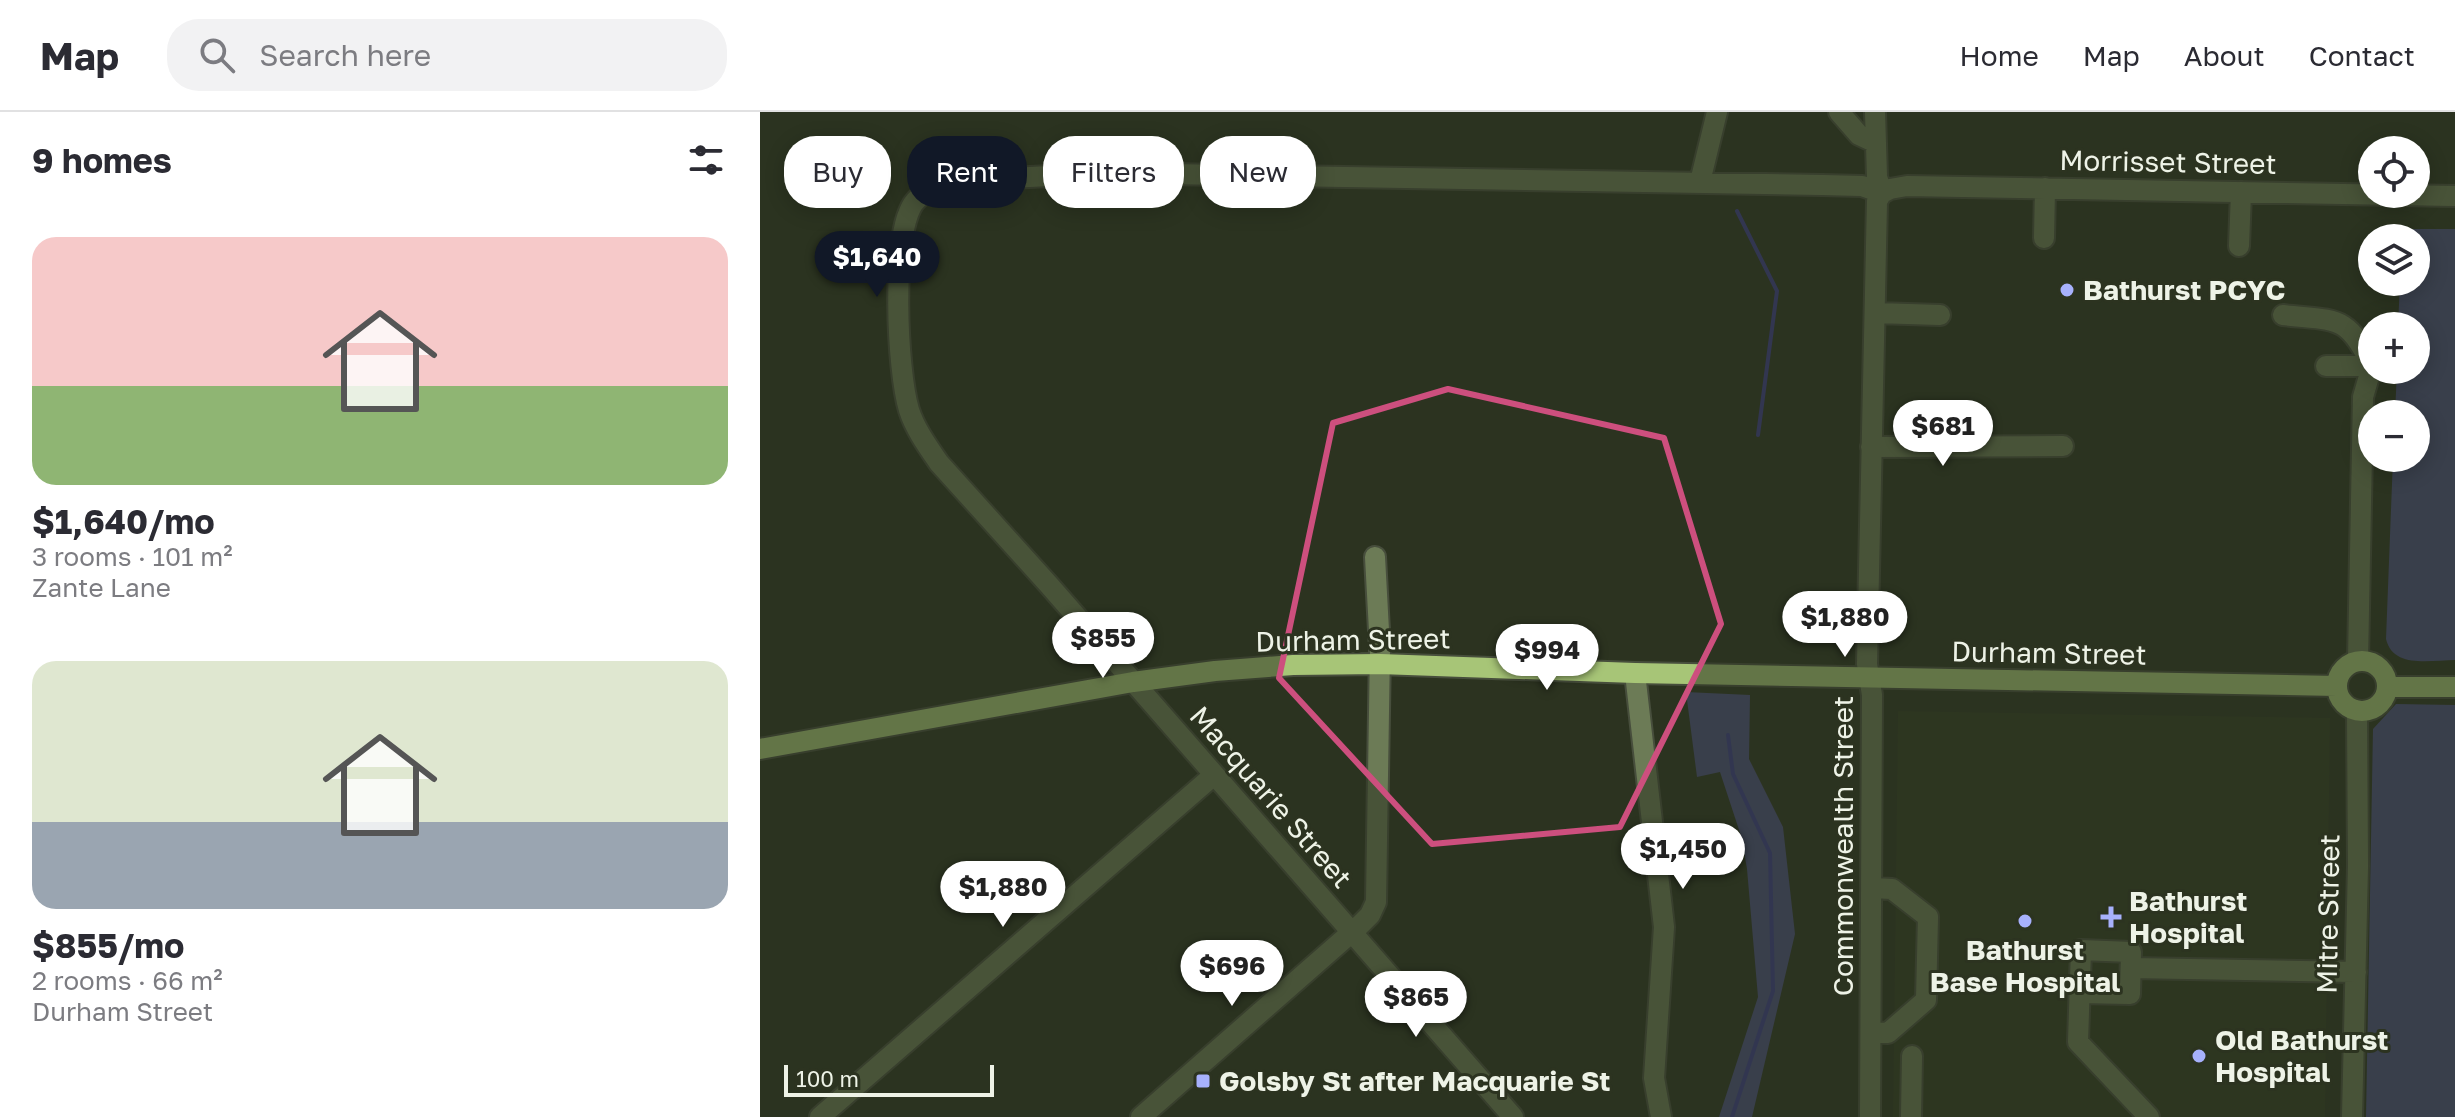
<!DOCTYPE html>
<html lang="en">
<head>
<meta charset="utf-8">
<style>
  :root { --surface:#fff; --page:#f2f2f3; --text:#2b2b33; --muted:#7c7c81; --line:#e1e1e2; --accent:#111827 }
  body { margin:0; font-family:"Golos Text",sans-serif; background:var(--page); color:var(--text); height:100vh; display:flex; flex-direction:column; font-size:30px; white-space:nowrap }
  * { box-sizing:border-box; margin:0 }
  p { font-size:26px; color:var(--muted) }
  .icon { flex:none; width:44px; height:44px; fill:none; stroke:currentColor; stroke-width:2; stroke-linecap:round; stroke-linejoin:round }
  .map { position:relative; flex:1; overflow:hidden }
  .side { display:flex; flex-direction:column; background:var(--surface); width:760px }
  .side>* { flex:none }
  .hud { position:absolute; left:24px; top:24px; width:760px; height:72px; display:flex; gap:16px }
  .buttons { position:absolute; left:1598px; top:24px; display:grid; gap:16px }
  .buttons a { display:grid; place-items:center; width:72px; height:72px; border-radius:50%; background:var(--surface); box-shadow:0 4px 20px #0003; font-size:40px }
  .scale { position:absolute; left:24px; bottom:20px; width:210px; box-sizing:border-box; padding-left:8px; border:4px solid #eef3e7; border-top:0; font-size:22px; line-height:28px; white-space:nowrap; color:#eef3e7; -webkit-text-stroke:6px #2c3320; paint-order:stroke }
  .price { position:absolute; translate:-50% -68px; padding:0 18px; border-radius:28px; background:#fff; color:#222; font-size:26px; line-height:52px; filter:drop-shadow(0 2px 4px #0008) }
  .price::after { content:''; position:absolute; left:50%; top:48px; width:24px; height:18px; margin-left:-12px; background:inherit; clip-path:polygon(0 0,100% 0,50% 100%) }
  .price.on { background:var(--accent); color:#fff }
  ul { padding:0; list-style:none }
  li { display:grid; align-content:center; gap:16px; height:424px; padding:0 32px }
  li span { display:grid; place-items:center; height:248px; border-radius:24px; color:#555 }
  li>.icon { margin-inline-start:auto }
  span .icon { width:144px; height:144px; fill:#fffc; stroke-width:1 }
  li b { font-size:34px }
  h2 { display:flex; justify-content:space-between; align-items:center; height:96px; padding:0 32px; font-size:34px }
  .pill { padding:0 28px; border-radius:32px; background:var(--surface); box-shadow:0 4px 20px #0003; font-size:28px; line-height:72px }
  .pill.on { background:var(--accent); color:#fff }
  header { display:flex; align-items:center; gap:48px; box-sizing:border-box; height:112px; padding:0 40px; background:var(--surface); border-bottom:2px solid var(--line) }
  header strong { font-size:38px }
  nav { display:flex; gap:44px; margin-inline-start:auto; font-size:28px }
  .search { width:560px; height:72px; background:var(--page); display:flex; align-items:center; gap:20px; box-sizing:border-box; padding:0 28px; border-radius:32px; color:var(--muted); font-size:30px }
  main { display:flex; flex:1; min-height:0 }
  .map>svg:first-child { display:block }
</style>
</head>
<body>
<header>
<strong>Map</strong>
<div class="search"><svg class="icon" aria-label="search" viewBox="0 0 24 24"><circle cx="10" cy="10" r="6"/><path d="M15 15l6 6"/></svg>Search here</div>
<nav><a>Home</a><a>Map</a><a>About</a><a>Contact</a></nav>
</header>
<main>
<section class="side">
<h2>9 homes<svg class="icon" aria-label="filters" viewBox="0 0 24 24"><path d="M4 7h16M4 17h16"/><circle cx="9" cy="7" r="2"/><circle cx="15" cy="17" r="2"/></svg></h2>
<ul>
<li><span style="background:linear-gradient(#f6c9c9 60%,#8fb573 0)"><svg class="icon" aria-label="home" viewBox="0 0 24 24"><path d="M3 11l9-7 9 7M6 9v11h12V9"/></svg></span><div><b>$1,640/mo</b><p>3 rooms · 101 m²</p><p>Zante Lane</p></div></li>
<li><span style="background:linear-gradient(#dfe7d0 65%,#9aa5b1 0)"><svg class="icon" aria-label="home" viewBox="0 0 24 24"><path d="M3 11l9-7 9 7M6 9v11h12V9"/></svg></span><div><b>$855/mo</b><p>2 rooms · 66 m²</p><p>Durham Street</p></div></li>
</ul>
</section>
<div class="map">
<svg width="1695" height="1005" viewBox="0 0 1695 1005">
  <rect width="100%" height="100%" fill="#2c3320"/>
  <path fill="#303a20" d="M1138 599 1570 606 1565 1005H1133Z"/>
  <path fill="#494e7f" d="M1642 117H1695V548C1671 548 1633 557 1626 527L1633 346H1656V302H1635L1637 258H1656V214H1638L1640 170H1656V126H1641Z
    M926 580 990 583 989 647 1023 715 1035 822 992 1005H959L998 885 987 757 982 727 960 660 937 665Z
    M1636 592 1695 593V1005H1606L1613 617Z"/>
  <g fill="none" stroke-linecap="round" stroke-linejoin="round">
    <path stroke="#3a3b8a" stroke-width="4" d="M977 99 1017 179 998 323
      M968 623 973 662 1010 741 1013 879 972 1005"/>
    <defs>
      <path id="minor" d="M1079 0 1099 23 1116 31
        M1115 0 1117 65 1122 81
        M940 70 957 0
        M1122 81 1130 77 1147 74 1695 84
        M1284 126 1285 76
        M1479 134 1481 80
        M1116 201 1180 203
        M1523 203C1577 209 1587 202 1612 254
        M1566 254H1612
        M1111 335 1303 334
        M1598 549 1603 285 1612 254
        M875 561 904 815 894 966 901 1005
        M1371 856 1596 860
        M1320 881 1370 882 1371 840 1321 838 1318 930 1389 1005
        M1111 920 1128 921 1166 888 1168 805 1132 777 1113 776
        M60 1005 454 663
        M381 1005 600 813 610 803 616 790 620 537 615 445
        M753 1005 289 473 179 351C168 335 155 317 149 298 137 258 131 126 153 92 162 79 182 72 196 69L345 61 1062 73 1102 74 1122 81
        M1110 1005 1112 583 1107 552 1117 89 1122 81
        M1151 1005 1152 944
        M1592 1005 1598 754 1597 599"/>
      <path id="major" d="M1577 574a25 25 0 1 1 50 0a25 25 0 1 1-50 0Z
        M1627 575H1695
        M0 637 373 570 455 559 533 553 620 552 875 561 1577 574"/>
    </defs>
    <use href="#minor" stroke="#474e3c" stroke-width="24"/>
    <use href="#major" stroke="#474e3c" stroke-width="24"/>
    <use href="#minor" stroke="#6c7b56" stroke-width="20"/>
    <use href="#major" stroke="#a7c577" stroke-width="20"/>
  </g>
  <path d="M0 0H1695V1005H0ZM688 277 904 326 961 512 860 715 672 732 519 566 573 311Z" fill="#2c3320" fill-opacity=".55" fill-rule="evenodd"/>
  <path fill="none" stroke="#cd4f7e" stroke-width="6" stroke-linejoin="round" d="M688 277 904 326 961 512 860 715 672 732 519 566 573 311Z"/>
  <g fill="#a7b1fc" stroke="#2c3320" stroke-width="3">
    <circle cx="1307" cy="178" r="8"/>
    <path d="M1347 793h8v8h8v8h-8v8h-8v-8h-8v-8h8z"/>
    <circle cx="1265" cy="809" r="8"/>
    <circle cx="1439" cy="944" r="8"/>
    <rect x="435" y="961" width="16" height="16" rx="4"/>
  </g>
  <g text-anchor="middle" stroke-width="6" stroke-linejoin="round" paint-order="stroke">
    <g font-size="28" fill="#eef3e7" stroke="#2c3320">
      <text transform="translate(1408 50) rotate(1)" y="10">Morrisset Street</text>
      <text transform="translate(593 528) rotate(-1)" y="10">Durham Street</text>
      <text transform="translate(1289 541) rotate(1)" y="10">Durham Street</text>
      <text transform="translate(511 685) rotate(49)" y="10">Macquarie Street</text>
      <text transform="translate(1083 734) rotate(-90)" y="10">Commonwealth Street</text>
      <text transform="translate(1568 802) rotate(-89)" y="10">Mitre Street</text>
    </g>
    <g font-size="28" font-weight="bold" fill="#eef3e7" stroke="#2c3320" text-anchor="start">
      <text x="1323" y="188">Bathurst PCYC</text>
      <text x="1369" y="799">Bathurst<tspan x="1369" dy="32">Hospital</tspan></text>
      <text x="1265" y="848" text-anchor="middle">Bathurst<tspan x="1265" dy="32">Base Hospital</tspan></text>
      <text x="1455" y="938">Old Bathurst<tspan x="1455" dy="32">Hospital</tspan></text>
      <text x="459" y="979">Golsby St after Macquarie St</text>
    </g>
  </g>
</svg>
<div class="buttons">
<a><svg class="icon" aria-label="locate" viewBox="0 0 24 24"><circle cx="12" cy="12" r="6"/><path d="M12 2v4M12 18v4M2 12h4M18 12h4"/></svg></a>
<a><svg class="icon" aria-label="layers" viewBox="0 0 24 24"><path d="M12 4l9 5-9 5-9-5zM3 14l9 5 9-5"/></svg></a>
<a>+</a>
<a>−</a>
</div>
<div class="scale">100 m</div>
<b class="price on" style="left:117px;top:187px">$1,640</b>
<b class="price" style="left:1183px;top:356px">$681</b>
<b class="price" style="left:1085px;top:547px">$1,880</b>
<b class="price" style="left:343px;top:568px">$855</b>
<b class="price" style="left:787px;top:580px">$994</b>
<b class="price" style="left:923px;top:779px">$1,450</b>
<b class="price" style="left:243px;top:817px">$1,880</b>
<b class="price" style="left:472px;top:896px">$696</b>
<b class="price" style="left:656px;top:927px">$865</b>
<div class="hud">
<a class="pill">Buy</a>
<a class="pill on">Rent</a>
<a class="pill">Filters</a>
<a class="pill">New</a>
</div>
</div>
</main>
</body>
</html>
